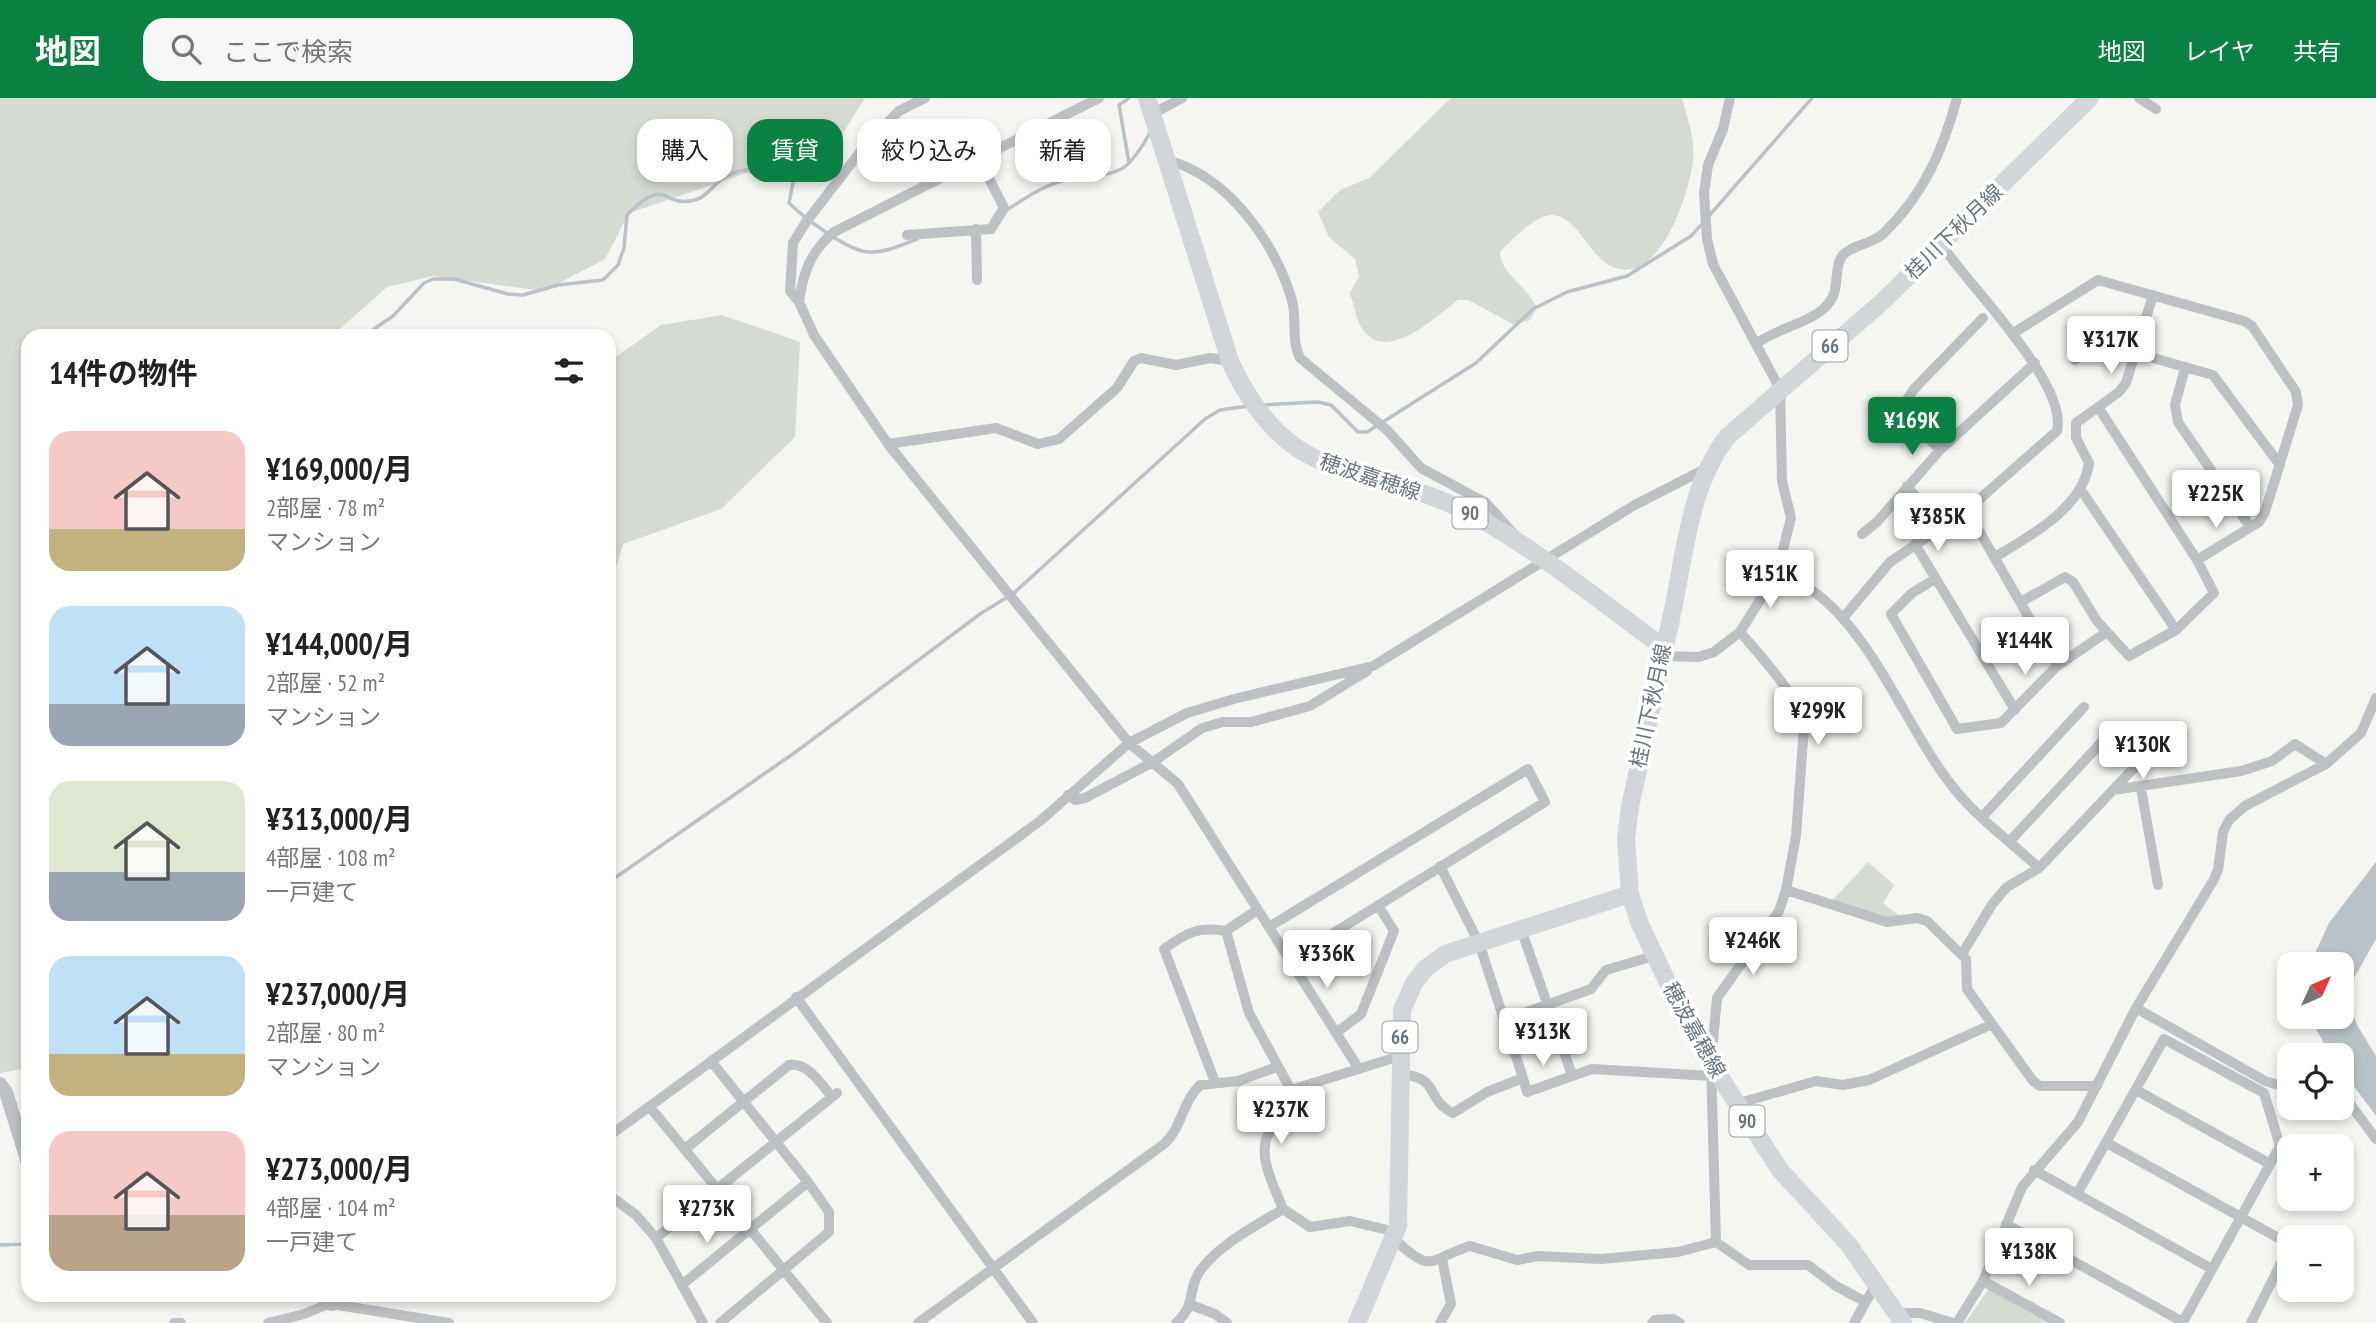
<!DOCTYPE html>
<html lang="ja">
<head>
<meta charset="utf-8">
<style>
  :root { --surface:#fff; --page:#f6f6f6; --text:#222; --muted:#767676; --accent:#0b8043 }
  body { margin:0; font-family:"PT Sans Narrow","Noto Sans JP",sans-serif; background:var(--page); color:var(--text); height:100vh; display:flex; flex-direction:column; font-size:26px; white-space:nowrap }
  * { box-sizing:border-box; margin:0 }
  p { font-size:23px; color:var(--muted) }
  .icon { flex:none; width:38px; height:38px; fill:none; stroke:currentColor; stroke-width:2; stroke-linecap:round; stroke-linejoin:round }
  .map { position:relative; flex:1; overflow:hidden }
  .side { position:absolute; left:21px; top:231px; width:595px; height:973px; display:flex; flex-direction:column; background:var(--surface); border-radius:21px; box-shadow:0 4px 10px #0003 }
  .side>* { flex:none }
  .top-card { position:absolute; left:637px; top:21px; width:665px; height:63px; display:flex; gap:14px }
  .needle { width:46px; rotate:45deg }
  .buttons { position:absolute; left:2277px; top:854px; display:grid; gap:14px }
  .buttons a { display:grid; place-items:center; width:77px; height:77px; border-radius:14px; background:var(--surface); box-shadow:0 4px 10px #0003; font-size:35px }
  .price { position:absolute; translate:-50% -60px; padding:0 16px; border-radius:7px; background:#fff; color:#222; font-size:23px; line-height:46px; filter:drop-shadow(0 2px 4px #0008) }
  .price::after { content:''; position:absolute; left:50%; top:42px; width:21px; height:16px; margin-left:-10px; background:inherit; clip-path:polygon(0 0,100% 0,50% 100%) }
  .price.selected { background:var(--accent); color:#fff }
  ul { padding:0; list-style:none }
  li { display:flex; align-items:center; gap:21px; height:175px; padding:0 28px }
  li span { display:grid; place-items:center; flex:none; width:196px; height:140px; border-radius:21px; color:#555 }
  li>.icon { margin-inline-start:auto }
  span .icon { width:84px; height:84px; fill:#fffc; stroke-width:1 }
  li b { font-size:30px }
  h2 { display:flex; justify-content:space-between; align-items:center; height:84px; padding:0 28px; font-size:30px }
  .tag { padding:0 24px; border-radius:21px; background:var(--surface); box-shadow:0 4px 10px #0003; font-size:24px; line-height:63px }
  .tag.selected { background:var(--accent); color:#fff }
  header { display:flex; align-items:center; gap:42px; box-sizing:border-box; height:98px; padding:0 35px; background:var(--accent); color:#fff }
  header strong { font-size:33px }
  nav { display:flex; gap:38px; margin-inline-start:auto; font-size:24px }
  .search { width:490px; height:63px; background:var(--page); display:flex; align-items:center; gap:18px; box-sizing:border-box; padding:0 24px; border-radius:21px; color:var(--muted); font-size:26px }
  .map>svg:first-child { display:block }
</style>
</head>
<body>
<header>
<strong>地図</strong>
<div class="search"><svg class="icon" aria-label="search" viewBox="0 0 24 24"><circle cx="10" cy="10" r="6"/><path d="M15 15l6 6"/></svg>ここで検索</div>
<nav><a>地図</a><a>レイヤ</a><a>共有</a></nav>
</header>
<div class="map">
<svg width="2376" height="1225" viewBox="0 0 2376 1225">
  <rect width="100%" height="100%" fill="#f5f5f2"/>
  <path fill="#d5dad2" d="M0 0H865L812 84 747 75 629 115 605 161 544 193 433 178 387 189 332 238H28V970L0 975Z
    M1451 0H1682C1687 19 1696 43 1693 63 1689 96 1659 189 1613 169 1590 160 1579 120 1553 117 1536 115 1512 143 1500 153 1500 177 1528 188 1537 210L1530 222 1513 226 1468 202H1458C1436 218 1388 266 1363 232 1356 222 1354 207 1350 195L1359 178 1355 161 1329 139 1318 114 1340 92 1369 80Z
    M722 217 800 244 795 339 721 411 623 446 609 495V264L661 227Z
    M1868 764 1894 787 1883 805 1901 819 1887 820 1832 803Z
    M1989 1190 2053 1225H1965Z"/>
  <path fill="#b8c2c7" d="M2376 764V841L2350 887V906L2357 927 2376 958V1018L2342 972V957H2331L2309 919H2342V866H2310L2329 825Z"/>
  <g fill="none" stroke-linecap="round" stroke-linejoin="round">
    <path stroke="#b8c2c7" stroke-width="3.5" d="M1129 0 1119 7 1129 65
      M1007 112C1025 100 1047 85 1070 81 1119 74 1125 80 1151 33
      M1708 119 1812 0
      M364 238 393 218 424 185 433 181H454L508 196 523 197 558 187 603 182 618 167 624 150 627 117C669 75 660 111 695 102 706 100 715 85 725 79 744 68 776 68 794 80L789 105C803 119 849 154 869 154 885 155 902 147 917 141
      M1263 307 1318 304 1331 307 1358 334H1367L1476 265 1533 211 1567 194 1627 178 1691 138 1703 125
      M609 784 797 653 980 516 1014 495 1205 321 1220 312 1249 308
      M0 1147 28 1146"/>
    <path stroke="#bdc1c4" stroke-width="10" d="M925 0 899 13 864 49 806 124 793 145 790 193 799 204 814 237 888 346 1129 645 1178 686 1359 971
      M2139 0 2156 11
      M1152 16 1182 0
      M1167 62C1228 78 1274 143 1292 202 1297 221 1291 242 1300 260L1388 333 1421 370 1486 405 1515 437
      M976 131 977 182
      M907 137 991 131 1004 110 979 61
      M799 204C803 174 811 153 834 134L1099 0
      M2012 236 2098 182 2244 223 2252 228 2296 294 2298 307 2265 414 2259 424 2197 462
      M1756 246C1777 230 1804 227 1822 212 1844 194 1831 176 1842 158 1851 147 1873 146 1884 135 1924 96 1943 52 1957 0
      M2075 262 2090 249 2104 246 2213 277 2280 367
      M2185 270 2175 307 2178 324 2250 429
      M888 346 996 330 1038 346 1059 341 1117 290 1134 263 1141 260 1176 267 1210 260 1230 263
      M1940 352 1900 312 1914 291 1983 220
      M1907 388 1940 429
      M2081 392 2176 532
      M1967 412 2057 568
      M1862 436 1877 424 1940 352 2035 265
      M1915 446 2015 612
      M1995 459C2030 438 2083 410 2089 365L2076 340V325L2119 294 2126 285 2153 197
      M1777 475C1864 501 1901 628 1957 694 1980 722 2012 745 2039 770L2151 652
      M1935 481 1912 495 1891 516 1957 631 2001 625 2057 568 2107 534
      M2021 504 2065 479 2073 484 2097 523 2129 558 2176 532 2214 495 2197 462 2098 309
      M1843 520 1890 464 1967 412 2057 333C2069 286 1968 187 1941 146
      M1740 534C1759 556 1800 600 1804 629L1796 738 1786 792 1779 813 1717 900 1711 965 1716 1144 1749 1167H1808L1836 1188 1864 1203
      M1661 558 1699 559 1714 554 1740 534 1777 475 1791 420 1782 383 1780 291 1713 166 1707 141 1704 95 1708 67 1723 31 1730 0
      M2141 690 2158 787
      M2113 692 2241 673 2272 663 2295 646 2326 666
      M1068 697 1075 702 1085 700 1153 664 1202 630 1223 624H1251L1310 608 1367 573
      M1983 718 2084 609
      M2010 743 2112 633
      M1440 768 1479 845 1523 980
      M1786 792 1887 824 1917 820 1927 823 1966 861 1967 891 2033 983 2040 988H2097
      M1257 812 1226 833 1249 915 1291 992C1289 1010 1276 1021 1268 1037 1257 1059 1275 1090 1283 1111L1310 1129 1350 1123 1396 1134
      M1269 829 1528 671 1545 704 1290 862
      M1521 831 1572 977
      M1962 856 1993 805 2007 789 2039 770
      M796 899 1033 1225
      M2136 910 2265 983 2289 990
      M1505 922 1591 891 1606 872 1654 858
      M1336 935 1361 916 1394 833 1378 807
      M1401 976C1442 980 1424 1001 1453 1015L1487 994 1523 980 1527 994 1592 971 1711 978
      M1215 984 1164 851C1186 835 1198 828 1226 833
      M1291 992 1400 958
      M2136 992 2270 1066
      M2342 995 2376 1041
      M1736 1006 1816 983 1843 987 1869 982 1990 927
      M650 1009 827 1225
      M609 1038 1040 723 1129 645 1187 615 1234 601 1373 568 1633 408 1705 371
      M2107 1045 2286 1144 2282 1163 2251 1225
      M685 1051 789 967C808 964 821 986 832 999
      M2034 1072 2212 1171
      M609 1097 636 1117 656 1140 703 1225
      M2006 1126 2183 1224 2280 1048 2264 995 2164 941 2077 1096
      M656 1140 837 995
      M1394 1141C1433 1177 1427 1162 1470 1148L1517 1162 1538 1158 1601 1161 1678 1154 1716 1144
      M1983 1183 2060 1225
      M683 1186 808 1084 711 963
      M332 1206 449 1225
      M1191 1207 1215 1216 1227 1225
      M1896 1215H1920L1953 1225
      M174 1225H181
      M268 1225 304 1216 350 1197
      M720 1225 829 1134V1114L808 1084
      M918 1225 1164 1046C1182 1030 1182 1004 1200 987L1238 983 1277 969
      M1176 1225C1197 1207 1187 1191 1200 1173 1219 1146 1256 1128 1283 1111
      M1440 1225 1451 1206 1442 1161
      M1652 1225 1655 1222 1673 1221 1680 1225
      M1854 1225 1876 1186
      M1957 1225 1983 1183 2022 1089 2078 1024 2136 910 2213 783 2218 772 2223 734 2229 722 2245 708 2326 666 2361 635 2376 600"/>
    <path stroke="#bdc1c4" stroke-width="14" d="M0 986 6 994 28 1065
      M321 1197 332 1206"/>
    <path stroke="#d2d6d9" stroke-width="18" d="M1147 0 1230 263C1291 397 1368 360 1475 418 1542 455 1601 504 1663 549
      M1357 1225 1398 1128 1402 912 1414 885 1425 871 1445 856 1630 796
      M1903 1225 1849 1147 1780 1072 1711 965 1674 898 1639 824 1630 796 1626 741 1630 709C1644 645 1658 580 1672 516 1685 456 1689 389 1727 339L1882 204 2090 0"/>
  </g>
  <g text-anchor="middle" stroke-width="7" stroke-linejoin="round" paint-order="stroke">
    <g fill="#fff" stroke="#959fa7" stroke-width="2">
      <rect x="1812.5" y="232.5" width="35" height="31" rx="5"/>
      <rect x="1452.5" y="399.5" width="35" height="31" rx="5"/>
      <rect x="1382.5" y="923.5" width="35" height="31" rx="5"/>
      <rect x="1729.5" y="1007.5" width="35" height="31" rx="5"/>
    </g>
    <g font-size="19" font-weight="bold" fill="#677681">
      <text x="1830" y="255">66</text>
      <text x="1470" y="422">90</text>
      <text x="1400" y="946">66</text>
      <text x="1747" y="1030">90</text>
    </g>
    <g font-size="21" fill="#677681" stroke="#fff">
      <text transform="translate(1954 134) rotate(-44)" y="7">桂川下秋月線</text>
      <text transform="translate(1370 379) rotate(18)" y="7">穂波嘉穂線</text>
      <text transform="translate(1651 608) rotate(-78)" y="7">桂川下秋月線</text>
      <text transform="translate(1694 932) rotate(61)" y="7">穂波嘉穂線</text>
    </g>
  </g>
</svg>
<div class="buttons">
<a><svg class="needle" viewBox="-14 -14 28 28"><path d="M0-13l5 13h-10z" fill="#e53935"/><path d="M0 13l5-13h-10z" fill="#767676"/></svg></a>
<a><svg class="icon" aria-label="locate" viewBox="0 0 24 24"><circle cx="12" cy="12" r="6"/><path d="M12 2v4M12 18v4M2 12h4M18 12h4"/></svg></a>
<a>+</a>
<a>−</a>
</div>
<b class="price" style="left:2111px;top:278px">¥317K</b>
<b class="price selected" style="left:1912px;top:359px">¥169K</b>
<b class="price" style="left:2216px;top:432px">¥225K</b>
<b class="price" style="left:1938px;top:455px">¥385K</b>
<b class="price" style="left:1770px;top:512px">¥151K</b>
<b class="price" style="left:2025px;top:579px">¥144K</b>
<b class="price" style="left:1818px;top:649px">¥299K</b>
<b class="price" style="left:2143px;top:683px">¥130K</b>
<b class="price" style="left:1753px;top:879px">¥246K</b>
<b class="price" style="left:1327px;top:892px">¥336K</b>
<b class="price" style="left:1543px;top:970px">¥313K</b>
<b class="price" style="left:1281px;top:1048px">¥237K</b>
<b class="price" style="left:707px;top:1147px">¥273K</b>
<b class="price" style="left:2029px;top:1190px">¥138K</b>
<div class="top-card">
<a class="tag">購入</a>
<a class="tag selected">賃貸</a>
<a class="tag">絞り込み</a>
<a class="tag">新着</a>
</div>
<section class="side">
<h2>14件の物件<svg class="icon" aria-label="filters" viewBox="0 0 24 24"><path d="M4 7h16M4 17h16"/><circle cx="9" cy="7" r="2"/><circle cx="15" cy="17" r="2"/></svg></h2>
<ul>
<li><span style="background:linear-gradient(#f6c9c9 70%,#c2b280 0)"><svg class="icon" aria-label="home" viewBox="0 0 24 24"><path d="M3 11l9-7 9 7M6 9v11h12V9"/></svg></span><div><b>¥169,000/月</b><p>2部屋 · 78 m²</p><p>マンション</p></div></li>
<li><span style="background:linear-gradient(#bfe0f5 70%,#9aa5b1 0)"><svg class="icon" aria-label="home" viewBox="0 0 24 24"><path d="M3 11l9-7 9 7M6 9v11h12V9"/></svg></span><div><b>¥144,000/月</b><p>2部屋 · 52 m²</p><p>マンション</p></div></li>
<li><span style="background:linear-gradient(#dfe7d0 65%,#9aa5b1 0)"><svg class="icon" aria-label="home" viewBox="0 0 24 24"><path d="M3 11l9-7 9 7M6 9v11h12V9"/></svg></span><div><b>¥313,000/月</b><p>4部屋 · 108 m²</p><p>一戸建て</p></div></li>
<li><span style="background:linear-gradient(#bfe0f5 70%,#c2b280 0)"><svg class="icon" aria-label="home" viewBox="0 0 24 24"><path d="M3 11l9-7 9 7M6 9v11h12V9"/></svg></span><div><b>¥237,000/月</b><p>2部屋 · 80 m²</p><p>マンション</p></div></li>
<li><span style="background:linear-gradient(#f6c9c9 60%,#b9a48a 0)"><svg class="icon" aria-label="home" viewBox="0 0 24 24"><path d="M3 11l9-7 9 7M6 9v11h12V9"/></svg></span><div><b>¥273,000/月</b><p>4部屋 · 104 m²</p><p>一戸建て</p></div></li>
</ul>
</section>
</div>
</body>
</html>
